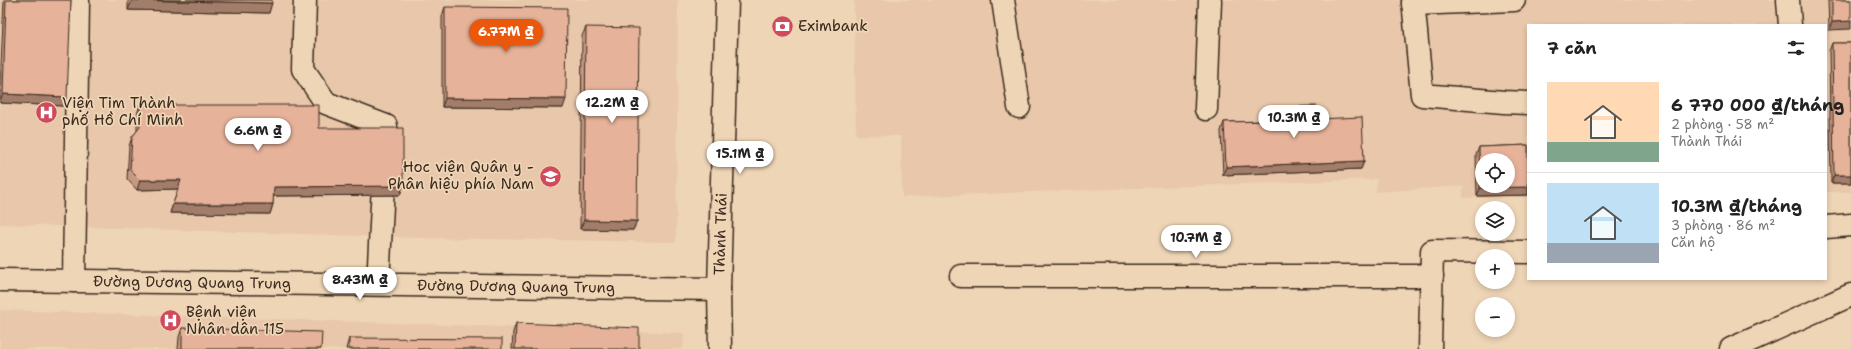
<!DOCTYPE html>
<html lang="vi">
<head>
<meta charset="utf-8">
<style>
  :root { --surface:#fff; --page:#f2f2f2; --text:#222; --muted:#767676; --line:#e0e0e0; --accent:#ea580c }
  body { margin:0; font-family:"Shantell Sans",sans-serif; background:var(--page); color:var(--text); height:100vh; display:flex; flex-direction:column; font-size:15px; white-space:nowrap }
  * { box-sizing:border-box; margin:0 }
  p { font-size:13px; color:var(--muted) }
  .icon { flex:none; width:22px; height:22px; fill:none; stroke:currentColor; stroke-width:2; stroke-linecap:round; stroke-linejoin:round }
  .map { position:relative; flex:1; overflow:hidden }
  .details { position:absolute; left:1527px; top:24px; width:300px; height:256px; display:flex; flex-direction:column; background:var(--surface); border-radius:0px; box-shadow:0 2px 6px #0003 }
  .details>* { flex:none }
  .buttons { position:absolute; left:1475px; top:153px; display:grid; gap:8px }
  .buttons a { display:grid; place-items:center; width:40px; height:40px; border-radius:50%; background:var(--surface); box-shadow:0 2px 6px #0003; font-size:20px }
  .price { position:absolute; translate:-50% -34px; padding:0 9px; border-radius:14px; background:#fff; color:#222; font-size:13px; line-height:26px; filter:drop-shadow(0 1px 2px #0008) }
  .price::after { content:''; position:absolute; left:50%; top:24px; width:12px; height:9px; margin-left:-6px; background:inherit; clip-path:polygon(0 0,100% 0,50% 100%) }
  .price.selected { background:var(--accent); color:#fff }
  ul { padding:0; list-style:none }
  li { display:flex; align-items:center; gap:12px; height:100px; padding:0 20px }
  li+li { border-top:1px solid var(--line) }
  li span { display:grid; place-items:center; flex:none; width:112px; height:80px; border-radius:0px; color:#555 }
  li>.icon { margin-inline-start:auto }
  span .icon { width:48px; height:48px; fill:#fffc; stroke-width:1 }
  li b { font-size:17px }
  h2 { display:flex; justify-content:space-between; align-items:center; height:48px; padding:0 20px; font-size:17px }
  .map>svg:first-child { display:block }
</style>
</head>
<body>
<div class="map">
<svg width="1851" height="349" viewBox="0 0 1851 349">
  <rect width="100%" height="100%" fill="#eed5b6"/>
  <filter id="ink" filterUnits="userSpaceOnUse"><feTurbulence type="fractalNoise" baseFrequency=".025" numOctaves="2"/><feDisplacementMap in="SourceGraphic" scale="8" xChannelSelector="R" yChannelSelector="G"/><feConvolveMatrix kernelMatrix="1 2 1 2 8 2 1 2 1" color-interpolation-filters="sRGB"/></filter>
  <g filter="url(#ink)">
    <path fill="#e8c7aa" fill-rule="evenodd" d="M0 0H678L676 242 422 238 0 224Z
      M854 0H1851V192H1826V25H1528V197L1463 198V186L1376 192 1377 179 902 197 901 136 856 135ZM1482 160H1508V186H1482Z
      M0 310 684 333 683 349H0Z"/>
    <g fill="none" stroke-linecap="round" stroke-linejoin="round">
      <defs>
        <g id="minor">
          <path d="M305 0 303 69 326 103 386 126 378 284"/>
          <path d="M1003 0 1019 107"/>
          <path d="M1413 0 1422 95 1504 102 1528 103"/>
          <path d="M1788 0 1790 25"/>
          <path d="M1413 4 1514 0"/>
          <path d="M1206 109 1210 0"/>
          <path d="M1826 227 1851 225"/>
          <path d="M961 276H1432"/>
          <path id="s1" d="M0 280 719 289"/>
          <path d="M74 281 78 0"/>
          <path d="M1430 349 1432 251 1528 252"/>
          <path d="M1731 349 1851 295"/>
        </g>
        <g id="major">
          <path id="s2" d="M720 349 719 289 727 0"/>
        </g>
      </defs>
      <use href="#minor" stroke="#3b2a1e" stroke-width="25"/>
      <use href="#major" stroke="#3b2a1e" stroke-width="25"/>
      <use href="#minor" stroke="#eed5b6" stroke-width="22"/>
      <use href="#major" stroke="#eed5b6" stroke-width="22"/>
    </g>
    <path fill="#c69984" stroke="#3b2a1e" d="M4 0H71L64 106 0 103V86Z
      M128 0H272L269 13 128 10Z
      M1828 0H1851L1829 30Z
      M445 7 563 108 442 107V16Z
      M586 27 637 221 633 230 580 229 582 36Z
      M1832 43H1851V183H1831L1829 51Z
      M140 105 319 128 403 186 400 195 273 196V204L270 214 170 213 178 189 137 190 127 179 129 146 132 137 137 131V114Z
      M1269 107 1318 119 1364 161 1361 169 1223 175 1221 131 1224 122 1266 121V116Z
      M1528 145V195L1477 196 1476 155 1479 147Z
      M516 323 639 349H512L513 332Z
      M182 328 321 349H178L179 337Z
      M349 338 502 349H346Z"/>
    <path fill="#a17d6b" stroke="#3b2a1e" d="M132 0 272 3 269 13 128 10Z
      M1851 21V29L1829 30 1832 22Z
      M3 94 67 97 64 106 0 103V101Z
      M445 98 566 99 563 108 442 107Z
      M1364 161 1361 169 1223 175 1226 167Z
      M1834 175H1851V183H1831Z
      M140 180H181L178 189 137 190Z
      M403 186 400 195 270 196 274 187Z
      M1528 187V195L1477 196 1480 188Z
      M173 204H273L270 214 170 213Z
      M584 220 637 221 633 230 580 229Z"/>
    <path fill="#e6b299" stroke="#3b2a1e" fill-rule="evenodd" d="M6 0H71L67 97 3 94Z
      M132 0H272V3Z
      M1832 0H1851V21L1832 22Z
      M445 7 567 8 566 99 445 98Z
      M586 27 639 28 637 221 584 220Z
      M1832 43H1851V175H1834Z
      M140 105H319V128H403V186L274 187 273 204H173L181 180H140L130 170 132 137 140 127Z
      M1317 106 1318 119 1362 117 1364 161 1226 167 1224 122 1269 121V107Z
      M1528 145V187L1480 188 1479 147ZM1482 160H1508V186H1482Z
      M516 323 639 328V349H515Z
      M182 328 322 332 321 349H182Z
      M349 338 502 339V349H349Z"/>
  </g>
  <defs>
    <symbol id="bank-disc" viewBox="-11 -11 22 22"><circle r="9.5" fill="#d1495b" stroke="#eed5b6"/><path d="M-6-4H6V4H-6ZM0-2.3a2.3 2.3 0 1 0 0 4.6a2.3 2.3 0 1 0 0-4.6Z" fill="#fff"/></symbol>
    <symbol id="hospital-disc" viewBox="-11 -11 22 22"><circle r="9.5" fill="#d1495b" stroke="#eed5b6"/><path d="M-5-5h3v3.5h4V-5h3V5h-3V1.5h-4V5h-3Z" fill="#fff"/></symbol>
    <symbol id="university-disc" viewBox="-11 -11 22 22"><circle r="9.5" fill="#d1495b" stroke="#eed5b6"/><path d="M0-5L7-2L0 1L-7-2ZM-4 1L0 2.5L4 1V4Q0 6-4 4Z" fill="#fff"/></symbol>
  </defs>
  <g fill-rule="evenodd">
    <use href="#bank-disc" x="770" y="14" width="25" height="25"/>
    <use href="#hospital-disc" x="34" y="100" width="25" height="25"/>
    <use href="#university-disc" x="538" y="164" width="25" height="25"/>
    <use href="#hospital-disc" x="158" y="308" width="25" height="25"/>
  </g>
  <g text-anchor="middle" stroke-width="3.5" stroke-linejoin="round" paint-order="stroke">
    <g font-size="15" fill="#3b2a1e" stroke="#eed5b6" text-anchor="start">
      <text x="798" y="31">Eximbank</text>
      <text x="62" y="108">Viện Tim Thành<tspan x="62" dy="17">phố Hồ Chí Minh</tspan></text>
      <text x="534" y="172" text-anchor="end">Hoc viện Quân y -<tspan x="534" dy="17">Phân hiệu phía Nam</tspan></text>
      <text x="186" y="317">Bệnh viện<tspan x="186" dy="17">Nhân dân 115</tspan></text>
    </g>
    <g font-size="15" fill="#3b2a1e" stroke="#eed5b6">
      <text dy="5" stroke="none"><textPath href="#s2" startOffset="115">Thành Thái</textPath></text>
      <text dy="5" stroke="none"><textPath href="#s1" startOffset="192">Đường Dương Quang Trung</textPath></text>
      <text dy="5" stroke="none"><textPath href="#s1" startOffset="516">Đường Dương Quang Trung</textPath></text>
    </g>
  </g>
</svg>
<div class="buttons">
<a><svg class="icon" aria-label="locate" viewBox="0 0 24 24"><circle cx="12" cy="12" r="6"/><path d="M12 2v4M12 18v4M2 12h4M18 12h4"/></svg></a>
<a><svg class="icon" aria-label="layers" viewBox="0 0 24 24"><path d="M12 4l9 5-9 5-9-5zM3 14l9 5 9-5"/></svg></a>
<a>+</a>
<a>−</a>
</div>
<b class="price selected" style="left:506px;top:53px">6.77M ₫</b>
<b class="price" style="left:612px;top:124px">12.2M ₫</b>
<b class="price" style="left:1294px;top:139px">10.3M ₫</b>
<b class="price" style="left:258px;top:152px">6.6M ₫</b>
<b class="price" style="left:740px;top:175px">15.1M ₫</b>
<b class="price" style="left:1196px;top:259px">10.7M ₫</b>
<b class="price" style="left:360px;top:301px">8.43M ₫</b>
<section class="details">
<h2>7 căn<svg class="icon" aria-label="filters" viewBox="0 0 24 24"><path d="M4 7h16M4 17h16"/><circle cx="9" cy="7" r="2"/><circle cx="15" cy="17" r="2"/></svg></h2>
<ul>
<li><span style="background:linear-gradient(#ffd9b3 75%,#7fa58c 0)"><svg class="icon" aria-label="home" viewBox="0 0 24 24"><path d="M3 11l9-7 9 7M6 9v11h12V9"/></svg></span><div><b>6 770 000 ₫/tháng</b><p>2 phòng · 58 m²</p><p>Thành Thái</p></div></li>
<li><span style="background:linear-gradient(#bfe0f5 75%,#9aa5b1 0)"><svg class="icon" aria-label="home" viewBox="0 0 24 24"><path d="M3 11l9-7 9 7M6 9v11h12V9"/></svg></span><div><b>10.3M ₫/tháng</b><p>3 phòng · 86 m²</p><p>Căn hộ</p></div></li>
</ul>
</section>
</div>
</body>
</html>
